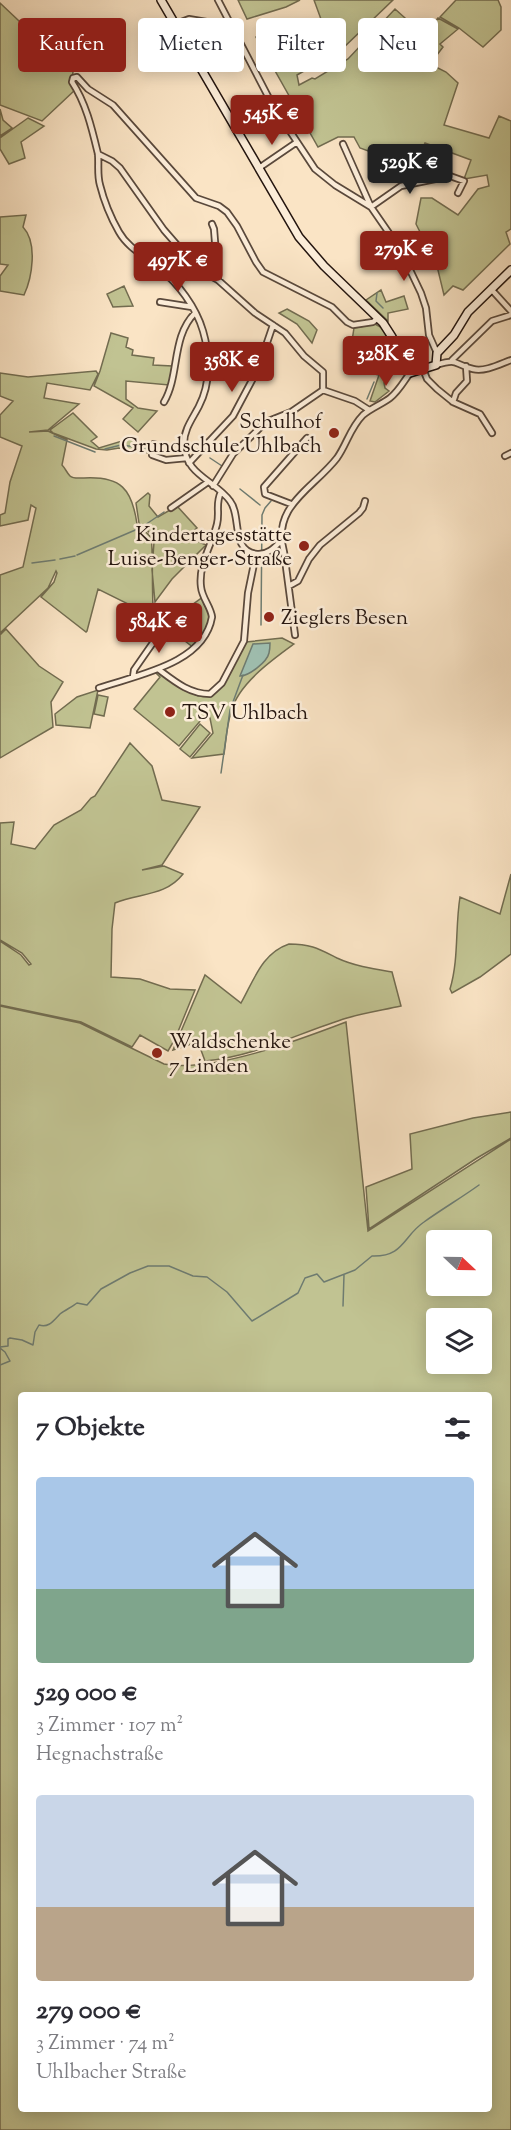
<!DOCTYPE html>
<html lang="de">
<head>
<meta charset="utf-8">
<style>
  :root { --surface:#fff; --page:#f2f2f3; --text:#2b2b33; --muted:#7c7c81; --accent:#8f2418 }
  body { margin:0; font-family:"Sorts Mill Goudy",serif; background:var(--page); color:var(--text); height:100vh; display:flex; flex-direction:column; font-size:22px; white-space:nowrap }
  * { box-sizing:border-box; margin:0 }
  p { font-size:20px; color:var(--muted) }
  .icon { flex:none; width:33px; height:33px; fill:none; stroke:currentColor; stroke-width:2; stroke-linecap:round; stroke-linejoin:round }
  .map { position:relative; flex:1; overflow:hidden }
  .drawer { position:absolute; left:18px; top:1392px; width:474px; height:720px; display:flex; flex-direction:column; background:var(--surface); border-radius:6px; box-shadow:0 3px 15px #0003 }
  .drawer>* { flex:none }
  .top-card { position:absolute; left:18px; top:18px; width:476px; height:54px; display:flex; gap:12px }
  .needle { width:39px; rotate:112deg }
  .fabs { position:absolute; left:426px; top:1230px; display:grid; gap:12px }
  .fabs a { display:grid; place-items:center; width:66px; height:66px; border-radius:6px; background:var(--surface); box-shadow:0 3px 15px #0003; font-size:30px }
  .price { position:absolute; translate:-50% -51px; padding:0 14px; border-radius:6px; background:var(--accent); color:#fff; font-size:20px; line-height:39px; filter:drop-shadow(0 2px 3px #0008) }
  .price::after { content:''; position:absolute; left:50%; top:36px; width:18px; height:14px; margin-left:-9px; background:inherit; clip-path:polygon(0 0,100% 0,50% 100%) }
  .price.active { background:#222; color:#fff }
  ul { padding:0; list-style:none }
  li { display:grid; align-content:center; gap:12px; height:318px; padding:0 18px }
  li span { display:grid; place-items:center; height:186px; border-radius:6px; color:#555 }
  li>.icon { margin-inline-start:auto }
  span .icon { width:108px; height:108px; fill:#fffc; stroke-width:1 }
  li b { font-size:26px }
  h2 { display:flex; justify-content:space-between; align-items:center; height:72px; padding:0 18px; font-size:26px }
  .pill { padding:0 21px; border-radius:6px; background:var(--surface); box-shadow:0 3px 15px #0003; font-size:21px; line-height:54px }
  .pill.active { background:var(--accent); color:#fff }
  .map>svg:first-child { display:block }
</style>
</head>
<body>
<div class="map">
<svg width="511" height="2130" viewBox="0 0 511 2130">
  <rect width="100%" height="100%" fill="#fae4c5"/>
  <filter id="stains"><feTurbulence type="fractalNoise" baseFrequency=".00333" numOctaves="4"/><feColorMatrix values="0 0 0 0 .2 0 0 0 0 .09 0 0 0 0 .02 0 0 0 .5 -.17"/></filter>
  <radialGradient id="worn" r=".72"><stop offset=".6" stop-color="#630" stop-opacity="0"/><stop offset="1" stop-color="#630" stop-opacity=".3"/></radialGradient>
  <path fill="#c1c392" stroke="#726c50" stroke-width="1.5" fill-rule="evenodd" d="M238 0H300L286 7 247 19Z
    M314 0H393L342 49 322 22Z
    M456 0H498L501 7V30L483 47 459 28 440 17Z
    M0 3 73 72 72 78 76 89 42 121 0 105Z
    M395 9 424 35 438 18 458 29 440 44 443 47 430 64 446 72 458 83 444 125 489 138 499 116 511 121V229L506 232 510 244 463 290 453 286 444 295 437 266 416 224 421 198H432L458 215 478 189 489 186 487 175 464 179 471 160 425 143 416 164 401 163 360 148 354 137H338L318 147 256 37 285 23 290 39 306 70 297 75 299 85 312 78 315 79 348 59Z
    M0 109 3 120 12 128 0 136Z
    M28 118 44 126 21 142 25 158 9 164 0 149V138Z
    M26 215 23 227C38 243 32 278 24 295L0 291V276L8 265 0 264V217Z
    M124 286 133 306 113 307 107 294Z
    M381 290 386 302 404 296 408 309 388 313V321L366 300Z
    M287 309 309 321 317 330 312 343 297 324 279 313Z
    M375 324 384 329 389 344 393 351 399 355 404 369 393 373 386 383H384L385 388 389 391 375 402 370 401 379 375 348 368 351 356 346 352 352 341 354 328Z
    M111 333 128 338 126 347 133 350 132 355 154 358 153 365 172 366 169 385 126 381V399L138 408 157 411 138 432 123 419 133 408 94 386 100 371Z
    M96 371 98 374 90 390 47 383 44 398 79 404 48 430 29 432 48 431 67 440 62 465C65 468 67 473 70 476 73 479 80 478 84 478 121 476 132 489 137 524 141 529 148 532 151 538 153 542 152 594 153 605L142 611 98 589 87 631 86 632 41 597 54 582 57 573 56 571 48 588 0 633V575L23 567 36 508 31 505 28 520 0 526V515L5 513 10 482 22 446 0 437V415L13 401 0 396V373L28 377Z
    M73 413 97 437 91 441 99 448 132 438 151 450 148 453 119 448 107 450 96 449 53 433 50 430Z
    M148 493 150 495 149 506 158 517 177 506 197 528 186 536 206 545 172 579 155 602 152 570 154 542 151 534 139 523 136 503Z
    M203 597C214 621 211 628 194 648L176 634 167 623Z
    M6 629 39 666 63 682 51 702 53 727 0 758V635Z
    M282 638 294 644C272 660 238 684 231 712 227 725 226 740 224 754L192 758 213 733 210 718 206 714 179 746 134 709 160 677 155 672 158 670 188 691 198 696H210L223 684 246 642Z
    M98 690 90 728 56 725 55 714 77 697Z
    M98 695 108 697 104 716 94 714Z
    M200 724 210 733 190 757 180 749Z
    M130 743 152 766 162 800 200 807 162 865 142 870 164 866 183 874C166 896 140 893 115 903L112 929 111 977 140 979 170 989 195 990 175 1039 168 1051 140 1035 132 1047 81 1022 0 1005V941L21 955 29 965 31 964 22 953 0 940V823L14 822 11 844 35 849 54 825 81 810 91 798 95 796Z
    M511 874V954L480 977 452 993 450 989C459 959 455 928 460 897L500 914Z
    M289 944C311 944 319 949 337 958 354 966 374 969 392 972L401 1006C383 1010 364 1013 347 1018 298 1033 257 1056 205 1061L198 1042 173 1050 205 975 241 1003C254 980 262 953 289 944Z
    M0 1006 80 1023 164 1064C212 1073 299 1040 346 1022L368 1231 511 1139V2130H0ZM482 1240V1286H436V1240ZM482 1318V1364H436V1318ZM21 1395H489V2109H21Z
    M511 1112V1138L477 1158 369 1229 366 1187 412 1169 410 1134 473 1118Z"/>
  <path fill="#9fbfb1" stroke="#6e7b70" stroke-width="1.5" d="M270 643C270 646 270 649 269 653 267 662 249 676 240 676L253 644Z"/>
  <g fill="none" stroke-linecap="round" stroke-linejoin="round">
    <path stroke="#6e7b70" stroke-width="1.5" d="M377 293 376 301 383 308
      M367 399 374 382
      M54 436 95 452
      M105 449 121 445 151 449
      M210 458 222 466
      M240 489 260 505
      M142 527 164 512
      M77 555 140 528
      M60 559 75 556
      M32 563 55 560
      M261 625 262 515 265 508 271 501
      M221 773 230 710 243 675
      M343 1306 344 1275
      M0 1347 8 1346V1339L10 1338 22 1340 33 1345 35 1332 39 1325C49 1328 53 1321 60 1314 65 1310 72 1307 77 1303L87 1305 101 1289 130 1273 148 1266H169L193 1276 207 1277 227 1292 252 1321 298 1293 305 1278 317 1274 324 1282 355 1270 372 1256C404 1257 403 1236 424 1222 442 1209 461 1198 479 1185
      M0 1348 5 1352 10 1361 0 1365"/>
    <defs>
      <path id="street" d="M218 0 272 104 315 169 335 185 371 207 400 249 421 293 426 308 429 335 437 353
        M176 24 189 19 230 26
        M343 144 371 207
        M98 154 112 161 120 168 164 230 198 269 218 280 255 313 285 333 304 356 323 372V390L355 401 369 410
        M259 168 297 142
        M371 207 401 186 450 176 464 181 458 193
        M212 224 214 229 218 280
        M491 289 511 311
        M160 302 192 307
        M452 360 492 321 511 315
        M436 365C460 358 452 364 473 369 485 372 500 364 511 360
        M423 369 427 379 437 389 453 402 480 414 492 433
        M164 402C180 375 171 337 195 313
        M453 402 456 393 467 381 466 366
        M154 444 152 455 166 460 187 458
        M505 456 511 453
        M189 463 233 416 258 369 273 325
        M213 486 233 454 266 422 291 412 323 390
        M291 504 265 494 264 487 307 438
        M171 508 208 482
        M280 542C274 548 267 555 257 554 230 551 242 516 230 501 215 480 184 475 184 443 184 429 193 418 199 406 211 383 210 355 203 331 196 307 178 283 159 268 145 256 128 248 119 232 111 218 104 201 100 185 97 175 99 164 98 154 92 129 86 103 72 82L73 78 77 77 88 89 113 105 196 198 219 206 227 212 237 226 256 262 263 272 332 307 347 322 353 325 373 322 378 318
        M289 586 298 581 309 559 320 545 359 513 363 508 365 501
        M295 635 284 552C271 506 313 489 337 458 347 444 350 428 363 415 371 408 382 404 390 398 399 391 404 381 410 373
        M158 669C174 681 189 694 210 694L222 683 244 641 248 593 256 554
        M133 677 134 670 166 624
        M99 688C137 675 204 664 212 617 211 607 202 598 201 587 198 564 212 545 217 524 220 512 215 504 221 492"/>
      <path id="secondary" d="M161 0 299 237 324 266 383 323 392 337 410 373 436 365 437 353 454 335 468 312 511 270"/>
    </defs>
    <use href="#street" stroke="#5a493c" stroke-width="8"/>
    <use href="#secondary" stroke="#24150f" stroke-width="10"/>
    <use href="#street" stroke="#fcedd9" stroke-width="4.5"/>
    <use href="#secondary" stroke="#fcedd9" stroke-width="7"/>
  </g>
  <g fill="#8f2418" stroke="#fcedd9" stroke-width="2">
    <circle cx="334" cy="433" r="6"/>
    <circle cx="304" cy="546" r="6"/>
    <circle cx="269" cy="617" r="6"/>
    <circle cx="170" cy="712" r="6"/>
    <circle cx="157" cy="1053" r="6"/>
  </g>
  <g text-anchor="middle" stroke-width="5" stroke-linejoin="round" paint-order="stroke">
    <g font-size="21" fill="#24150f" stroke="#fcedd9" text-anchor="start">
      <text x="322" y="428" text-anchor="end">Schulhof<tspan x="322" dy="24">Grundschule Uhlbach</tspan></text>
      <text x="292" y="541" text-anchor="end">Kindertagesstätte<tspan x="292" dy="24">Luise-Benger-Straße</tspan></text>
      <text x="281" y="624">Zieglers Besen</text>
      <text x="182" y="719">TSV Uhlbach</text>
      <text x="169" y="1048">Waldschenke<tspan x="169" dy="24">7 Linden</tspan></text>
    </g>
  </g>
  <rect width="100%" height="100%" filter="url(#stains)"/>
  <rect width="100%" height="100%" fill="url(#worn)"/>
</svg>
<div class="fabs">
<a><svg class="needle" viewBox="-14 -14 28 28"><path d="M0-13l5 13h-10z" fill="#e53935"/><path d="M0 13l5-13h-10z" fill="#7c7c81"/></svg></a>
<a><svg class="icon" aria-label="layers" viewBox="0 0 24 24"><path d="M12 4l9 5-9 5-9-5zM3 14l9 5 9-5"/></svg></a>
</div>
<b class="price" style="left:272px;top:146px">545K €</b>
<b class="price active" style="left:410px;top:195px">529K €</b>
<b class="price" style="left:404px;top:282px">279K €</b>
<b class="price" style="left:178px;top:293px">497K €</b>
<b class="price" style="left:386px;top:387px">328K €</b>
<b class="price" style="left:232px;top:393px">358K €</b>
<b class="price" style="left:159px;top:654px">584K €</b>
<div class="top-card">
<a class="pill active">Kaufen</a>
<a class="pill">Mieten</a>
<a class="pill">Filter</a>
<a class="pill">Neu</a>
</div>
<section class="drawer">
<h2>7 Objekte<svg class="icon" aria-label="filters" viewBox="0 0 24 24"><path d="M4 7h16M4 17h16"/><circle cx="9" cy="7" r="2"/><circle cx="15" cy="17" r="2"/></svg></h2>
<ul>
<li><span style="background:linear-gradient(#a9c7e8 60%,#7fa58c 0)"><svg class="icon" aria-label="home" viewBox="0 0 24 24"><path d="M3 11l9-7 9 7M6 9v11h12V9"/></svg></span><div><b>529 000 €</b><p>3 Zimmer · 107 m²</p><p>Hegnachstraße</p></div></li>
<li><span style="background:linear-gradient(#c9d6e8 60%,#b9a48a 0)"><svg class="icon" aria-label="home" viewBox="0 0 24 24"><path d="M3 11l9-7 9 7M6 9v11h12V9"/></svg></span><div><b>279 000 €</b><p>3 Zimmer · 74 m²</p><p>Uhlbacher Straße</p></div></li>
</ul>
</section>
</div>
</body>
</html>
